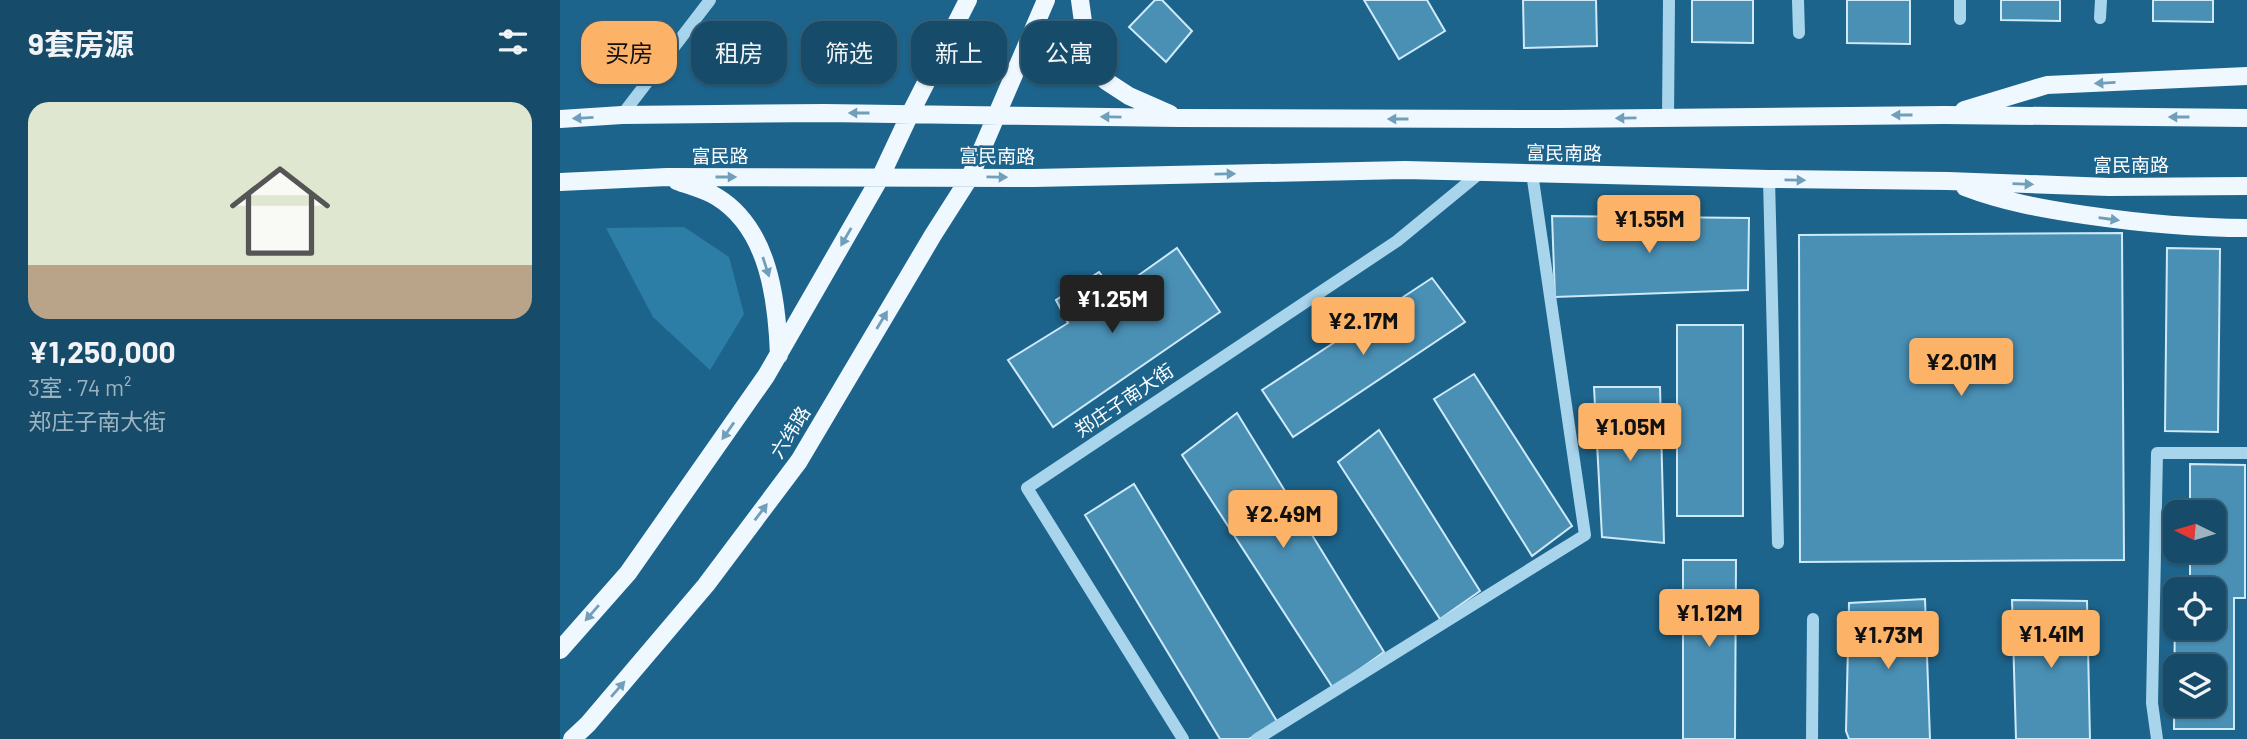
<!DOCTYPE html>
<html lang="zh">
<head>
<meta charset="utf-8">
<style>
  :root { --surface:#164b69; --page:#235571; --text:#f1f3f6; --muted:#9eb3c0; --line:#35637d; --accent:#fcb267 }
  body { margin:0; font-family:Barlow,"Noto Sans SC",sans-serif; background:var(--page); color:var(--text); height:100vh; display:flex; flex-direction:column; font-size:26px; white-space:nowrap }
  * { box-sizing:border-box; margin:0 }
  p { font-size:23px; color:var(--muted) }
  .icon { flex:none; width:38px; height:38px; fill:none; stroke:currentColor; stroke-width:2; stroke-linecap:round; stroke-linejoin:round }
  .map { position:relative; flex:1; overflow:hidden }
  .sheet { display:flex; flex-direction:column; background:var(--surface); width:560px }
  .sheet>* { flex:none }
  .banner { position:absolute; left:21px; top:21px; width:665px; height:63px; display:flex; gap:14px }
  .needle { width:46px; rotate:275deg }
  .buttons { position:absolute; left:1603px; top:500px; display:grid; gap:14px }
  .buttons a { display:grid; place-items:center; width:63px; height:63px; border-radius:14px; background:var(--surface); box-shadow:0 2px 5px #0004,0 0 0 2px var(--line); font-size:35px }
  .price { position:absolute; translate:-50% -60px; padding:0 16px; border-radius:7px; background:var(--accent); color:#111; font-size:23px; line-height:46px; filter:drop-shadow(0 2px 4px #0008) }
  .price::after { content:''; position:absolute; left:50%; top:42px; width:21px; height:16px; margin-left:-10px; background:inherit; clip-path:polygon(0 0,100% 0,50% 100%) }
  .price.active { background:#222; color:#fff }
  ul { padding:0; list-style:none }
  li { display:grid; align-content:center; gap:14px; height:371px; padding:0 28px }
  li+li { border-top:2px solid var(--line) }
  li span { display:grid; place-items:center; height:217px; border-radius:21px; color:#555 }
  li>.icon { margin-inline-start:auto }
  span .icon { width:126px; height:126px; fill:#fffc; stroke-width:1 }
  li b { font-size:30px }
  h2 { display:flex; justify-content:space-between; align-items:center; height:84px; padding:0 28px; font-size:30px }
  .chip { padding:0 24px; border-radius:21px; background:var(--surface); box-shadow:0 2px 5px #0004,0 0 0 2px var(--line); font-size:24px; line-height:63px }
  .chip.active { background:var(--accent); color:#111 }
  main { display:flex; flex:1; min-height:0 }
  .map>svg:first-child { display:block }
</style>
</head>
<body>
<main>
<section class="sheet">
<h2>9套房源<svg class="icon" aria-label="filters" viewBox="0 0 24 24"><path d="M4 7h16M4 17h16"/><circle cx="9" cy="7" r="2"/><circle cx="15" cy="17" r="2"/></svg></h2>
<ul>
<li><span style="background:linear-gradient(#dfe7d0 75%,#b9a48a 0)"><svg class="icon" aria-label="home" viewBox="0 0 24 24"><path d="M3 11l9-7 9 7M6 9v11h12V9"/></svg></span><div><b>¥1,250,000</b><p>3室 · 74 m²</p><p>郑庄子南大街</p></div></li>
</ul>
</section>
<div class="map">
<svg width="1687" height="739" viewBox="0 0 1687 739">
  <rect width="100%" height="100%" fill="#1d648c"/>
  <path fill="#2d7ea7" d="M124 227 169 257 184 314 150 370 93 317 46 228Z"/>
  <path fill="#4a90b5" stroke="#ceeaf9" stroke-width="2" fill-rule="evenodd" d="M595 0H602L632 31 606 62 569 27Z
    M804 0H867L885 31 839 59Z
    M963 0H1036L1037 46 964 48Z
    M1132 0H1193V43L1132 42Z
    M1287 0H1350V44L1287 43Z
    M1441 0H1500V21L1441 20Z
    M1593 0H1653V22L1593 21Z
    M992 216 1189 218 1188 290 995 297Z
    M1562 233 1564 560 1240 562 1239 235Z
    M617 248 660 312 493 427 448 360 508 323 496 300 539 272 555 292Z
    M1607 248 1660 249 1658 432 1605 431Z
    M872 278 905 322 733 437 702 390Z
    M1117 325H1183V516H1117Z
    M914 374 1012 526 972 556 874 399Z
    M1034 387H1100L1104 543 1042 537Z
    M677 413 824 652 773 688 622 455Z
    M819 430 920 591 880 619 778 462Z
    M1630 464 1685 465V598H1674V729H1614L1615 597V628H1654V590H1630V551H1654V513H1630ZM1615 667H1654V705H1615Z
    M574 484 718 723 689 739H660L525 515Z
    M1123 560H1176L1175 739H1123Z
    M1365 599 1370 739H1289L1286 731 1289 603Z
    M1452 600 1527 601 1530 739H1456Z"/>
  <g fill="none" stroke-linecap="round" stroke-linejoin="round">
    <path stroke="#a9d5ec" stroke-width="12" d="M1238 0 1239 33
      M1540 18 1541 0
      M1400 19V0
      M62 115 150 0
      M1108 118 1109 0
      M1209 179 1218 543
      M623 739 467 488 837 241 921 172
      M697 739 1025 535 972 173
      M1252 739 1253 619
      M1597 739 1592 703 1597 453H1687"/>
    <path stroke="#eff8ff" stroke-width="18" d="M520 0 527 51 546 81 569 96 610 114
      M1404 110 1487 85 1687 76
      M0 119 62 115 264 113 619 118 999 119 1384 115 1687 118
      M117 181C130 186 146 190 157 197 209 229 217 300 219 355
      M0 182 107 177 474 178 845 170 1209 179 1388 181 1549 187 1687 186
      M1405 187C1444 202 1484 209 1525 215 1580 223 1632 228 1687 228
      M0 650 68 573 206 376 320 178 350 114 408 0
      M12 739 28 724 146 585 239 461 373 235 410 177 486 0"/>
  </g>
  <defs><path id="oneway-solid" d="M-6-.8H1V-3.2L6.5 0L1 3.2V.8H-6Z" transform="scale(1.75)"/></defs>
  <g fill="#719fba">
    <use href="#oneway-solid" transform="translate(1545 83) rotate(177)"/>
    <use href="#oneway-solid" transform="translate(299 113) rotate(-180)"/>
    <use href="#oneway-solid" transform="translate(1342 115) rotate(180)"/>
    <use href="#oneway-solid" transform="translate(551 117) rotate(-179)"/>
    <use href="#oneway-solid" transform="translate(1619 117) rotate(-180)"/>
    <use href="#oneway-solid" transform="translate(23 118) rotate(177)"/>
    <use href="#oneway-solid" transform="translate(1066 118) rotate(179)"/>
    <use href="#oneway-solid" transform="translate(838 119) rotate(-180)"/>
    <use href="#oneway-solid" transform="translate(665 174) rotate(-1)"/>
    <use href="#oneway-solid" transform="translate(166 177)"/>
    <use href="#oneway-solid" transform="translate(437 177) rotate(1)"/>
    <use href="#oneway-solid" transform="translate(1235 180) rotate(1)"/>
    <use href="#oneway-solid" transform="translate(1463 184) rotate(2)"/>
    <use href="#oneway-solid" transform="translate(1549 219) rotate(8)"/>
    <use href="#oneway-solid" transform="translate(286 237) rotate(120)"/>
    <use href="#oneway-solid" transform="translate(206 267) rotate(72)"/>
    <use href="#oneway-solid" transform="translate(322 320) rotate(-59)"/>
    <use href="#oneway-solid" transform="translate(168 431) rotate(125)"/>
    <use href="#oneway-solid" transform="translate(201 512) rotate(-53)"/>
    <use href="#oneway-solid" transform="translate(32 613) rotate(131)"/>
    <use href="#oneway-solid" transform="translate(58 689) rotate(-49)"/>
  </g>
  <g text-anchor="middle" stroke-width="5" stroke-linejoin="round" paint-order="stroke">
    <g font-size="19" fill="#fff" stroke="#1d648c">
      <text transform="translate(1004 153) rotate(1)" y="7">富民南路</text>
      <text x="160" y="163">富民路</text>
      <text transform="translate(437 156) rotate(1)" y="7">富民南路</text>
      <text x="1571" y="172">富民南路</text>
      <text transform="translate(564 400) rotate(-34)" y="7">郑庄子南大街</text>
      <text transform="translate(230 432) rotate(-58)" y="7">六纬路</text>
    </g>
  </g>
</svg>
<div class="buttons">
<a><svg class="needle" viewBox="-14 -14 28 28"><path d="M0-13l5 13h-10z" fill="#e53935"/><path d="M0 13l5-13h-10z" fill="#9eb3c0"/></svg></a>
<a><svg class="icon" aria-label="locate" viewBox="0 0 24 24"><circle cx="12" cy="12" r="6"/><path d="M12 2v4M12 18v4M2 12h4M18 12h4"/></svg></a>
<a><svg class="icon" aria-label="layers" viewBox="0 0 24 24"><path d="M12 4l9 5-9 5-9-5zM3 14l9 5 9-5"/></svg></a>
</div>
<b class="price" style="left:1089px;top:255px">¥1.55M</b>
<b class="price active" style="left:552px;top:335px">¥1.25M</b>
<b class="price" style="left:803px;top:357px">¥2.17M</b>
<b class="price" style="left:1401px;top:398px">¥2.01M</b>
<b class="price" style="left:1070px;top:463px">¥1.05M</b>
<b class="price" style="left:723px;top:550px">¥2.49M</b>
<b class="price" style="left:1149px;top:649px">¥1.12M</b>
<b class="price" style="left:1491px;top:670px">¥1.41M</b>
<b class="price" style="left:1328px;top:671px">¥1.73M</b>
<div class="banner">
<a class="chip active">买房</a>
<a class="chip">租房</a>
<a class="chip">筛选</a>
<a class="chip">新上</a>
<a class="chip">公寓</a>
</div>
</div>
</main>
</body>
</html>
